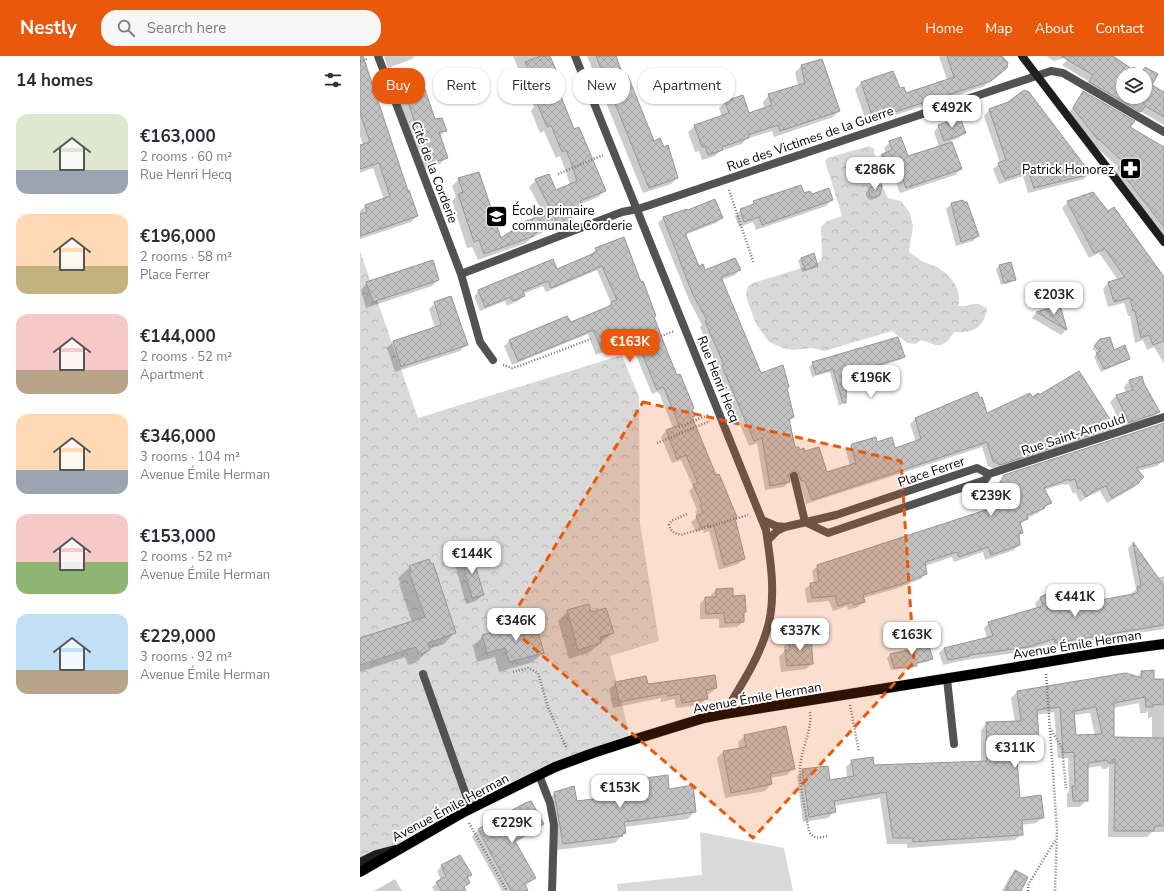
<!DOCTYPE html>
<html lang="en">
<head>
<meta charset="utf-8">
<style>
  :root { --surface:#fff; --page:#f7f7f7; --text:#2b2b33; --muted:#7c7c81; --accent:#ea580c }
  body { margin:0; font-family:"Nunito Sans",sans-serif; background:var(--page); color:var(--text); height:100vh; display:flex; flex-direction:column; font-size:15px; white-space:nowrap }
  * { box-sizing:border-box; margin:0 }
  p { font-size:13px; color:var(--muted) }
  .icon { flex:none; width:22px; height:22px; fill:none; stroke:currentColor; stroke-width:2; stroke-linecap:round; stroke-linejoin:round }
  .map { position:relative; flex:1; overflow:hidden }
  .panel { display:flex; flex-direction:column; background:var(--surface); width:360px }
  .panel>* { flex:none }
  .guide { position:absolute; left:12px; top:12px; width:380px; height:36px; display:flex; gap:8px }
  .controls { position:absolute; left:756px; top:12px; display:grid; gap:8px }
  .controls a { display:grid; place-items:center; width:36px; height:36px; border-radius:50%; background:var(--surface); box-shadow:0 1px 3px #0004; font-size:20px }
  .price { position:absolute; translate:-50% -34px; padding:0 9px; border-radius:8px; background:#fff; color:#222; font-size:13px; line-height:26px; filter:drop-shadow(0 1px 2px #0008) }
  .price::after { content:''; position:absolute; left:50%; top:24px; width:12px; height:9px; margin-left:-6px; background:inherit; clip-path:polygon(0 0,100% 0,50% 100%) }
  .price.selected { background:var(--accent); color:#fff }
  ul { padding:0; list-style:none }
  li { display:flex; align-items:center; gap:12px; height:100px; padding:0 16px }
  li span { display:grid; place-items:center; flex:none; width:112px; height:80px; border-radius:12px; color:#555 }
  li>.icon { margin-inline-start:auto }
  span .icon { width:48px; height:48px; fill:#fffc; stroke-width:1 }
  li b { font-size:17px }
  h2 { display:flex; justify-content:space-between; align-items:center; height:48px; padding:0 16px; font-size:17px }
  .pill { padding:0 14px; border-radius:16px; background:var(--surface); box-shadow:0 1px 3px #0004; font-size:14px; line-height:36px }
  .pill.selected { background:var(--accent); color:#fff }
  header { display:flex; align-items:center; gap:24px; box-sizing:border-box; height:56px; padding:0 20px; background:var(--accent); color:#fff }
  header strong { font-size:19px }
  nav { display:flex; gap:22px; margin-inline-start:auto; font-size:14px }
  .search { width:280px; height:36px; background:var(--page); display:flex; align-items:center; gap:10px; box-sizing:border-box; padding:0 14px; border-radius:16px; color:var(--muted); font-size:15px }
  main { display:flex; flex:1; min-height:0 }
  .map>svg:first-child { display:block }
</style>
</head>
<body>
<header>
<strong>Nestly</strong>
<div class="search"><svg class="icon" aria-label="search" viewBox="0 0 24 24"><circle cx="10" cy="10" r="6"/><path d="M15 15l6 6"/></svg>Search here</div>
<nav><a>Home</a><a>Map</a><a>About</a><a>Contact</a></nav>
</header>
<main>
<section class="panel">
<h2>14 homes<svg class="icon" aria-label="filters" viewBox="0 0 24 24"><path d="M4 7h16M4 17h16"/><circle cx="9" cy="7" r="2"/><circle cx="15" cy="17" r="2"/></svg></h2>
<ul>
<li><span style="background:linear-gradient(#dfe7d0 70%,#9aa5b1 0)"><svg class="icon" aria-label="home" viewBox="0 0 24 24"><path d="M3 11l9-7 9 7M6 9v11h12V9"/></svg></span><div><b>€163,000</b><p>2 rooms · 60 m²</p><p>Rue Henri Hecq</p></div></li>
<li><span style="background:linear-gradient(#ffd9b3 65%,#c2b280 0)"><svg class="icon" aria-label="home" viewBox="0 0 24 24"><path d="M3 11l9-7 9 7M6 9v11h12V9"/></svg></span><div><b>€196,000</b><p>2 rooms · 58 m²</p><p>Place Ferrer</p></div></li>
<li><span style="background:linear-gradient(#f6c9c9 70%,#b9a48a 0)"><svg class="icon" aria-label="home" viewBox="0 0 24 24"><path d="M3 11l9-7 9 7M6 9v11h12V9"/></svg></span><div><b>€144,000</b><p>2 rooms · 52 m²</p><p>Apartment</p></div></li>
<li><span style="background:linear-gradient(#ffd9b3 70%,#9aa5b1 0)"><svg class="icon" aria-label="home" viewBox="0 0 24 24"><path d="M3 11l9-7 9 7M6 9v11h12V9"/></svg></span><div><b>€346,000</b><p>3 rooms · 104 m²</p><p>Avenue Émile Herman</p></div></li>
<li><span style="background:linear-gradient(#f6c9c9 60%,#8fb573 0)"><svg class="icon" aria-label="home" viewBox="0 0 24 24"><path d="M3 11l9-7 9 7M6 9v11h12V9"/></svg></span><div><b>€153,000</b><p>2 rooms · 52 m²</p><p>Avenue Émile Herman</p></div></li>
<li><span style="background:linear-gradient(#bfe0f5 70%,#b9a48a 0)"><svg class="icon" aria-label="home" viewBox="0 0 24 24"><path d="M3 11l9-7 9 7M6 9v11h12V9"/></svg></span><div><b>€229,000</b><p>3 rooms · 92 m²</p><p>Avenue Émile Herman</p></div></li>
</ul>
</section>
<div class="map">
<svg width="804" height="835" viewBox="0 0 804 835">
  <defs>
    <pattern id="forest-crowns" width="20" height="18" patternUnits="userSpaceOnUse"><rect width="20" height="18" fill="#d9d9d9"/><path d="M2 6a3 3 0 1 1 6 0M12 15a3 3 0 1 1 6 0" fill="none" stroke="#b8b8b8"/></pattern>
    <pattern id="building-cross-hatch" width="8" height="8" patternUnits="userSpaceOnUse"><rect width="8" height="8" fill="#c2c2c2"/><path d="M0 0l8 8M0 8l8-8" fill="none" stroke="#a5a5a5"/></pattern>
  </defs>
  <rect width="100%" height="100%" fill="#fff"/>
  <path fill="#d9d9d9" d="M340 776 424 792 433 835H258L257 828 342 819Z"/>
  <path fill="url(#forest-crowns)" d="M509 90 514 93C516 111 520 126 528 142L541 145 550 157 553 170 549 196C553 199 558 202 562 205 568 208 574 209 580 213 592 221 603 235 598 250 612 251 616 243 627 253 624 272 612 278 594 276 583 294 578 290 561 284L556 288 547 287 532 275 464 295 452 292 434 294 423 292 409 286 396 268 388 246 386 239 388 230 393 227 458 207 462 203 461 171 467 165 482 160 465 105 467 102Z
    M0 195 58 362 262 299 279 341 280 468 299 585 250 600 271 685 233 697 43 791 0 806Z"/>
  <path fill="#0003" fill-rule="evenodd" d="M24 0H55L52 3 28 12Z
    M153 0H189L197 21 194 24 214 74 245 134 238 141 221 148 222 153 216 160 210 162 212 164 205 171 192 176 190 173 171 182 166 187 118 204 112 191 107 192 92 145 96 141 92 130 99 123 140 184 183 157 169 131 176 124 196 135 210 129 206 116 200 100 196 102 184 75 180 77 171 55 174 51Z
    M227 0H256L255 1 264 23 293 87 317 122 311 128 283 137Z
    M579 0H641L646 12 623 31 507 68 495 33 501 27 539 33 545 38 587 24Z
    M686 0H710L694 5Z
    M712 0H751L772 14 781 17 785 12 791 29 804 37V69L780 55 775 61 724 32 728 25 702 9ZM763 19H785V41H763Z
    M442 10 479 55 473 61 414 81 412 75 386 83 382 88 360 95 355 100 342 104 339 95 335 96 328 76 335 70 362 60 359 52 365 46 382 40 388 59 405 53 403 46 409 39 438 30 435 16Z
    M0 16 57 160 51 166 0 183V155L5 150 24 144 13 112 0 117V90L3 89 0 80Z
    M61 26 74 64 86 74 80 80 86 102 80 108 63 114 37 38 43 32Z
    M723 36 769 72 804 92V186L753 118 759 112 733 88 709 58 718 42Z
    M648 47 729 118 724 123 668 137 663 120 639 128 633 113 640 107 624 60 629 54Z
    M579 70 604 77 599 82 591 85 601 113 595 119 540 137 535 123 524 127 516 104 522 98 526 97 524 92 530 86 547 101 579 91 574 76Z
    M510 132 519 139 512 144 508 143 506 140V136Z
    M733 137 804 222V307L794 291 787 294 783 284 775 287 770 260H768L764 247 748 251 743 233 748 227 758 224 739 197 729 202 702 152 708 146Z
    M443 138 472 144 466 150 396 174 393 166 379 171 375 160 381 154 389 151 394 146Z
    M591 148 618 180 613 185 596 190 586 153Z
    M303 162H361L356 167 325 179 338 211 344 215 380 213 375 219 361 224 400 318 428 331 427 333 433 361 429 366 434 392 439 395 445 396 467 418 490 410 486 395 492 389 517 387 534 393 556 386 550 368 555 363 593 347 626 358 672 342 754 371 749 376 635 413 628 410 622 391 446 448 440 429 431 420H428L429 426 424 431 405 434 397 387 389 390 358 316 359 315 340 271 342 269 329 244 298 167Z
    M236 193 293 262 334 360 331 362 374 463 384 503 378 508 359 514 349 475 344 477 343 474 336 476 331 466 337 461 335 455 337 454 329 435 333 431 321 404 312 407 301 381 306 375 313 372 300 339 297 336 292 338 272 290 255 296 253 292 236 299 228 278 152 309 144 290 150 284 210 268 246 252 251 247 237 214 186 236 183 230 163 238 164 240 158 245 147 250 145 245 120 255 114 240 119 234 196 214 231 199Z
    M453 198 457 210 454 212 442 216 438 205 441 202Z
    M650 207 655 223 652 226 641 229 636 213 639 210Z
    M78 224 72 230 6 252 1 234 7 227Z
    M75 247 106 289 100 295 35 316 27 292 33 286 75 272 69 253ZM74 249H76L84 273 82 274Z
    M700 251 706 274 701 279 672 262 676 257Z
    M737 288 769 302 766 305 741 316 734 301 738 297 732 293Z
    M544 300 540 304 486 320 485 346 479 350 470 316 452 321 449 311 453 307Z
    M782 322 799 356 793 362 763 372 750 346 756 340 766 337 764 331 769 325Z
    M804 368V404L797 410 778 415V427L773 432 747 447 740 435 727 441 720 446 715 436 713 438 709 428 704 429 703 428 684 434 690 447 678 457 667 462 660 469 662 477 658 480 659 489 654 494 625 504 623 496 594 506 592 501 565 510 566 517 561 523 535 533 503 542 504 545 498 551 488 554 487 550 473 555 469 545 447 547 445 533 451 528 454 527 452 515 458 510 641 450 635 433 639 426 644 420Z
    M773 487 797 522 804 520V573L690 591 689 588 662 596 605 604 583 609 579 597 584 592 627 582 624 572 629 567 677 553 675 547 680 542 696 551 741 545 772 539V537L776 533 768 492Z
    M110 496 123 539 116 545 106 548 94 505 100 499Z
    M50 511 95 576 84 588 69 593 58 605 48 609 45 601 0 616V583L52 566 39 528 40 526 38 522Z
    M356 534 372 541 385 555 383 557V566L377 571 359 572V563H340V548L345 542H351V539Z
    M208 555 252 577 230 596 209 603 198 565Z
    M123 580 183 597 173 606 139 616 135 601 117 606 113 590Z
    M430 584 452 607 446 613 421 616 419 601 424 596V590Z
    M556 588 572 602 569 605 555 609 553 612 531 614 527 602 530 599 554 593 553 591Z
    M782 616 793 624H804V776H792L787 781H748L749 710 746 713H742L741 710 727 712V744L720 751H707V738L709 735 708 702H698L694 656 676 659 678 684 669 695 656 696 659 743 683 761 676 767 661 769 662 778 655 784 547 792V788H527L520 742 473 750 474 756 468 762 443 766 437 720 443 714 469 725 487 722 486 711 492 705 513 710 621 706V674L627 667 655 666 651 642 657 636 777 621ZM779 647 780 657H786L788 654V662L792 661V683L753 682V652ZM730 657 735 679 715 680 714 659Z
    M256 627 287 630 356 632 349 638 346 639V642L340 649 316 652 314 643 301 646V642L253 652 249 633Z
    M385 680 433 712 427 719 410 722 411 728 405 735 365 742 357 702 363 696 379 693 378 686Z
    M270 725 308 734 335 755 328 763 264 771V777L255 787 196 794 187 745 195 737 216 747 264 740 263 733Z
    M165 748 183 768 177 774 155 787 175 822 164 831V835H142L112 781 118 774ZM169 825V827L161 832 160 830Z
    M82 810 110 819 107 822 109 827 103 832 105 835H74L72 831 81 824 77 815Z
    M655 815 659 835H642L649 822Z
    M35 823 42 835H14Z"/>
  <path fill="url(#building-cross-hatch)" stroke="#969696" fill-rule="evenodd" d="M0 0H3L48 135 49 134 58 160 0 180V158L7 156 5 149 30 140 19 107 0 113V89L10 86 0 57Z
    M180 0H190L199 21 194 23 214 73 219 71 246 135 220 145 223 153 210 159 213 164 199 170 197 167 173 178 174 180 124 198 119 184 114 186 98 138 103 136 98 122 119 116 141 182 167 164H170L190 152 175 123 189 118 196 134 217 125 212 109 206 94 202 96 191 69 187 71 177 47 181 45 165 6Z
    M236 0H256L264 22 268 20 294 85 300 82 304 91 308 89 318 122 289 132Z
    M587 0H642L648 7 647 12 631 25 513 63 501 26 533 15 540 32 544 31 546 37 594 21Z
    M701 0H753L772 13 773 11 782 16 785 11 798 18 792 29 804 36V61L785 50 781 56 729 26 733 19ZM763 19H785V41H763Z
    M462 3 480 55 420 75 418 69 388 79 389 82 362 91 363 94 348 99 345 90 342 91 334 69 369 57 365 45 383 39 389 57 412 49 408 38 445 27 441 9Z
    M62 25 75 63 82 62 87 75 79 76 88 102 69 108 58 78H54L51 72 56 70 43 31Z
    M664 34 669 36 731 118 674 132 668 115 645 123 638 107 646 104 629 53 648 46Z
    M723 35 775 65 770 71 804 91V171L758 112 763 106 739 83 738 84 713 52Z
    M600 62 606 77 584 85 578 69Z
    M541 81 548 100 592 86 602 113 546 132 541 118 529 122 522 98 532 94 529 85Z
    M441 129 444 137 450 135 452 138 469 132 473 144 402 169 399 161 384 166 380 153 394 148 393 145Z
    M515 129H522L520 139 515 142 510 140 509 136V132Z
    M733 136 748 155 754 151 804 221V285L793 289 789 279 781 282 775 255H773L770 242 754 246 748 226 765 221 745 193 734 197 707 145Z
    M355 143 363 162 325 177 339 210 343 208 345 214 375 202 381 214 361 221 401 317 423 309 429 331 427 332 434 361 429 363 435 391H439V394L444 392 445 395 459 391 467 416 496 407 491 389 492 388 516 381 517 386 532 381 535 392 561 383 555 362 593 346 617 336 620 342 622 341 627 357 670 337 672 341 679 337V339L719 315 755 371 640 409 633 405 627 386 452 444 445 425H441L439 418 436 415H432L429 418 430 426 410 430 402 382 394 385 362 310 364 309 345 265 347 264 333 239 303 161 327 153 328 154Z
    M603 144 604 146H607L619 180 601 186 591 147Z
    M264 181 281 226 283 225 296 260 294 261 309 300 317 319 320 318 334 352 332 353 335 360 332 361 356 419 359 418 377 461 375 462 385 503 364 509 354 470 349 472 348 469 341 472 336 460 343 457 340 449 342 448 333 429 338 427 326 399 317 403 306 374 319 369 305 334 303 331 297 334 277 285 260 292 258 288 242 294 233 274 158 305 149 284 207 260 211 266 252 249 251 246 257 244 242 210 191 232 188 225 163 235 165 240 153 245 150 241 125 251 118 234 193 203 197 213 237 196 235 192Z
    M454 197 458 210 445 214 441 202Z
    M73 204 79 224 13 246 6 226Z
    M651 206 656 224 644 227 639 209Z
    M91 240 108 289 41 311 33 285 81 269 74 246Z
    M700 249 707 274 676 256Z
    M538 281 545 301 487 318 486 347H483L473 313 456 318 452 306Z
    M750 281 754 294 765 289 770 303 744 313 736 297 741 295 734 290 740 283Z
    M782 320 784 328 800 356 769 367 756 339 773 334 769 324Z
    M804 367V405L776 412 784 421 779 426V427L752 442 746 430 734 435 726 441 721 432 718 433 715 423 709 425V423L684 432 692 447 684 450 685 452 667 459 668 463 660 466 663 477 659 478 660 489 631 499 628 491 599 501 597 496 565 506 567 518 542 528 503 539 505 546 494 549 492 546 478 550 475 540 452 542 450 527 459 526 457 509 647 447 640 427 644 419Z
    M773 486 804 530V569L695 587 694 583 668 591 610 599V600L588 604 584 592 633 580 628 566 683 550 680 541 691 536 697 549 735 531 741 544 778 537 777 531 781 530Z
    M111 495 124 539 112 542 100 498Z
    M69 503 71 508 73 507 96 577 68 587 70 594 59 599 56 591 0 609V582L65 561 49 516 51 515 49 510Z
    M373 532V540L385 539 386 556H384V566L365 567 364 557 346 558 345 541H356V533Z
    M229 548 231 556 246 552 254 577 240 581 241 587 218 594 207 554Z
    M175 565 184 597 149 606 145 592 127 597 122 579Z
    M451 581 453 608 427 610 425 594H430L429 583Z
    M567 584 573 603 556 607 557 610 534 612 530 598 557 592 555 587Z
    M794 614V623H804V648L793 649V651H786L785 641 754 647V681L804 682V770H795L794 775H754L755 703H753V707H748L747 704 728 707V745H713L712 730H715L714 696 703 697 700 651 677 654 679 684H675L676 689 656 691 660 742 681 739 684 762 662 764 663 779 553 786V782H533L526 736 474 745 476 756 449 761 442 713 468 710 470 724 494 720 491 704 513 701 514 709 627 705 626 666 661 665 657 635 766 617 782 622 781 615ZM736 651 742 678 716 679 714 655Z
    M355 619 357 632 346 634 348 643 322 647 320 638 308 640 307 637 259 646 255 626 286 620 288 628Z
    M426 670 435 713 410 718 412 728 371 737 363 695 386 691 384 679Z
    M308 719 309 733 333 729 336 756 264 766 266 777 262 778 263 780 203 788 194 736 214 730 217 745 272 738 270 724Z
    M171 745 184 768 155 785 176 822 165 828 168 835H151L118 773 165 747Z
    M100 799 112 819 107 821 110 827 104 831 106 835H82L76 826 86 820 81 809Z
    M655 814 668 821 661 835H645Z"/>
  <g fill="none" stroke-linecap="round" stroke-linejoin="round">
    <defs>
      <path id="primary" d="M0 816 104 756 195 711 233 697 279 682 344 662 364 658 621 617 751 595 804 588"/>
    </defs>
    <use href="#primary" stroke="#dbdbdb" stroke-width="11"/>
    <path stroke="#747474" stroke-width="2.5" stroke-dasharray="1 2" stroke-linecap="butt" d="M0 5 7 3
      M198 118 243 99
      M369 134 394 208
      M273 291 314 275
      M143 309 152 312 159 310 231 283
      M319 371 348 359
      M297 387 350 365
      M327 458 311 465 309 469C311 476 314 477 321 479L388 459
      M153 616 168 612 178 617 188 651 207 693
      M686 618 697 774 695 835
      M490 649 499 696
      M450 656C453 672 440 696 440 714 440 734 446 756 449 776 454 783 459 782 468 780
      M690 672 702 692 706 732
      M109 767 147 835
      M668 835V829L696 783"/>
    <path stroke="#525252" stroke-width="8" d="M434 420 445 466
      M63 618 111 753
      M587 623 594 688
      M179 719 190 747 194 769 192 835"/>
    <path stroke="#525252" stroke-width="8" d="M18 0 101 218 120 286 133 304
      M215 0 406 474C411 507 417 545 406 577 397 606 379 632 364 658
      M101 218 262 156 278 153 691 15 703 17 804 76
      M629 418 804 361
      M402 464 416 470 425 471
      M408 484 417 475 425 471 476 459 617 412 629 418 625 424 468 477 445 466"/>
    <path stroke="#1f1f1f" stroke-width="8" d="M662 0 804 186
      M0 806 16 798 35 793"/>
    <use href="#primary" stroke="#000" stroke-width="10"/>
  </g>
  <path fill="#e8590c" fill-opacity="0.2" stroke="#e8590c" stroke-width="3" stroke-dasharray="8 5" stroke-linejoin="round" d="M283 346 541 405 554 606 393 782 147 569Z"/>
  <defs>
    <symbol id="pharmacy-square" viewBox="-11 -11 22 22"><rect x="-9" y="-9" width="18" height="18" rx="4" fill="#000" stroke="#fff"/><path d="M-2-6h4v4h4v4h-4v4h-4v-4h-4v-4h4Z" fill="#fff"/></symbol>
    <symbol id="school-square" viewBox="-11 -11 22 22"><rect x="-9" y="-9" width="18" height="18" rx="4" fill="#000" stroke="#fff"/><path d="M0-5L7-2L0 1L-7-2ZM-4 1L0 2.5L4 1V4Q0 6-4 4Z" fill="#fff"/></symbol>
  </defs>
  <g fill-rule="evenodd">
    <use href="#pharmacy-square" x="758" y="100" width="25" height="25"/>
    <use href="#school-square" x="124" y="148" width="25" height="25"/>
  </g>
  <g text-anchor="middle" stroke-width="4" stroke-linejoin="round" paint-order="stroke">
    <g font-size="13" fill="#000" stroke="#fff">
      <text transform="translate(450 82) rotate(-19)" y="5">Rue des Victimes de la Guerre</text>
      <text transform="translate(75 116) rotate(69)" y="5">Cité de la Corderie</text>
      <text transform="translate(359 323) rotate(68)" y="5">Rue Henri Hecq</text>
      <text transform="translate(713 378) rotate(-18)" y="5">Rue Saint-Arnould</text>
      <text transform="translate(571 415) rotate(-19)" y="5">Place Ferrer</text>
      <text transform="translate(717 588) rotate(-9)" y="5">Avenue Émile Herman</text>
      <text transform="translate(397 641) rotate(-10)" y="5">Avenue Émile Herman</text>
      <text transform="translate(90 751) rotate(-28)" y="5">Avenue Émile Herman</text>
    </g>
    <g font-size="13" fill="#000" stroke="#fff" text-anchor="end">
      <text x="754" y="118">Patrick Honorez</text>
      <text x="152" y="159" text-anchor="start">École primaire<tspan x="152" dy="15">communale Corderie</tspan></text>
    </g>
  </g>
</svg>
<div class="controls">
<a><svg class="icon" aria-label="layers" viewBox="0 0 24 24"><path d="M12 4l9 5-9 5-9-5zM3 14l9 5 9-5"/></svg></a>
</div>
<b class="price" style="left:592px;top:73px">€492K</b>
<b class="price" style="left:515px;top:135px">€286K</b>
<b class="price" style="left:694px;top:260px">€203K</b>
<b class="price selected" style="left:270px;top:307px">€163K</b>
<b class="price" style="left:511px;top:343px">€196K</b>
<b class="price" style="left:631px;top:461px">€239K</b>
<b class="price" style="left:112px;top:519px">€144K</b>
<b class="price" style="left:715px;top:562px">€441K</b>
<b class="price" style="left:156px;top:586px">€346K</b>
<b class="price" style="left:440px;top:596px">€337K</b>
<b class="price" style="left:552px;top:600px">€163K</b>
<b class="price" style="left:655px;top:713px">€311K</b>
<b class="price" style="left:260px;top:753px">€153K</b>
<b class="price" style="left:152px;top:788px">€229K</b>
<div class="guide">
<a class="pill selected">Buy</a>
<a class="pill">Rent</a>
<a class="pill">Filters</a>
<a class="pill">New</a>
<a class="pill">Apartment</a>
</div>
</div>
</main>
</body>
</html>
